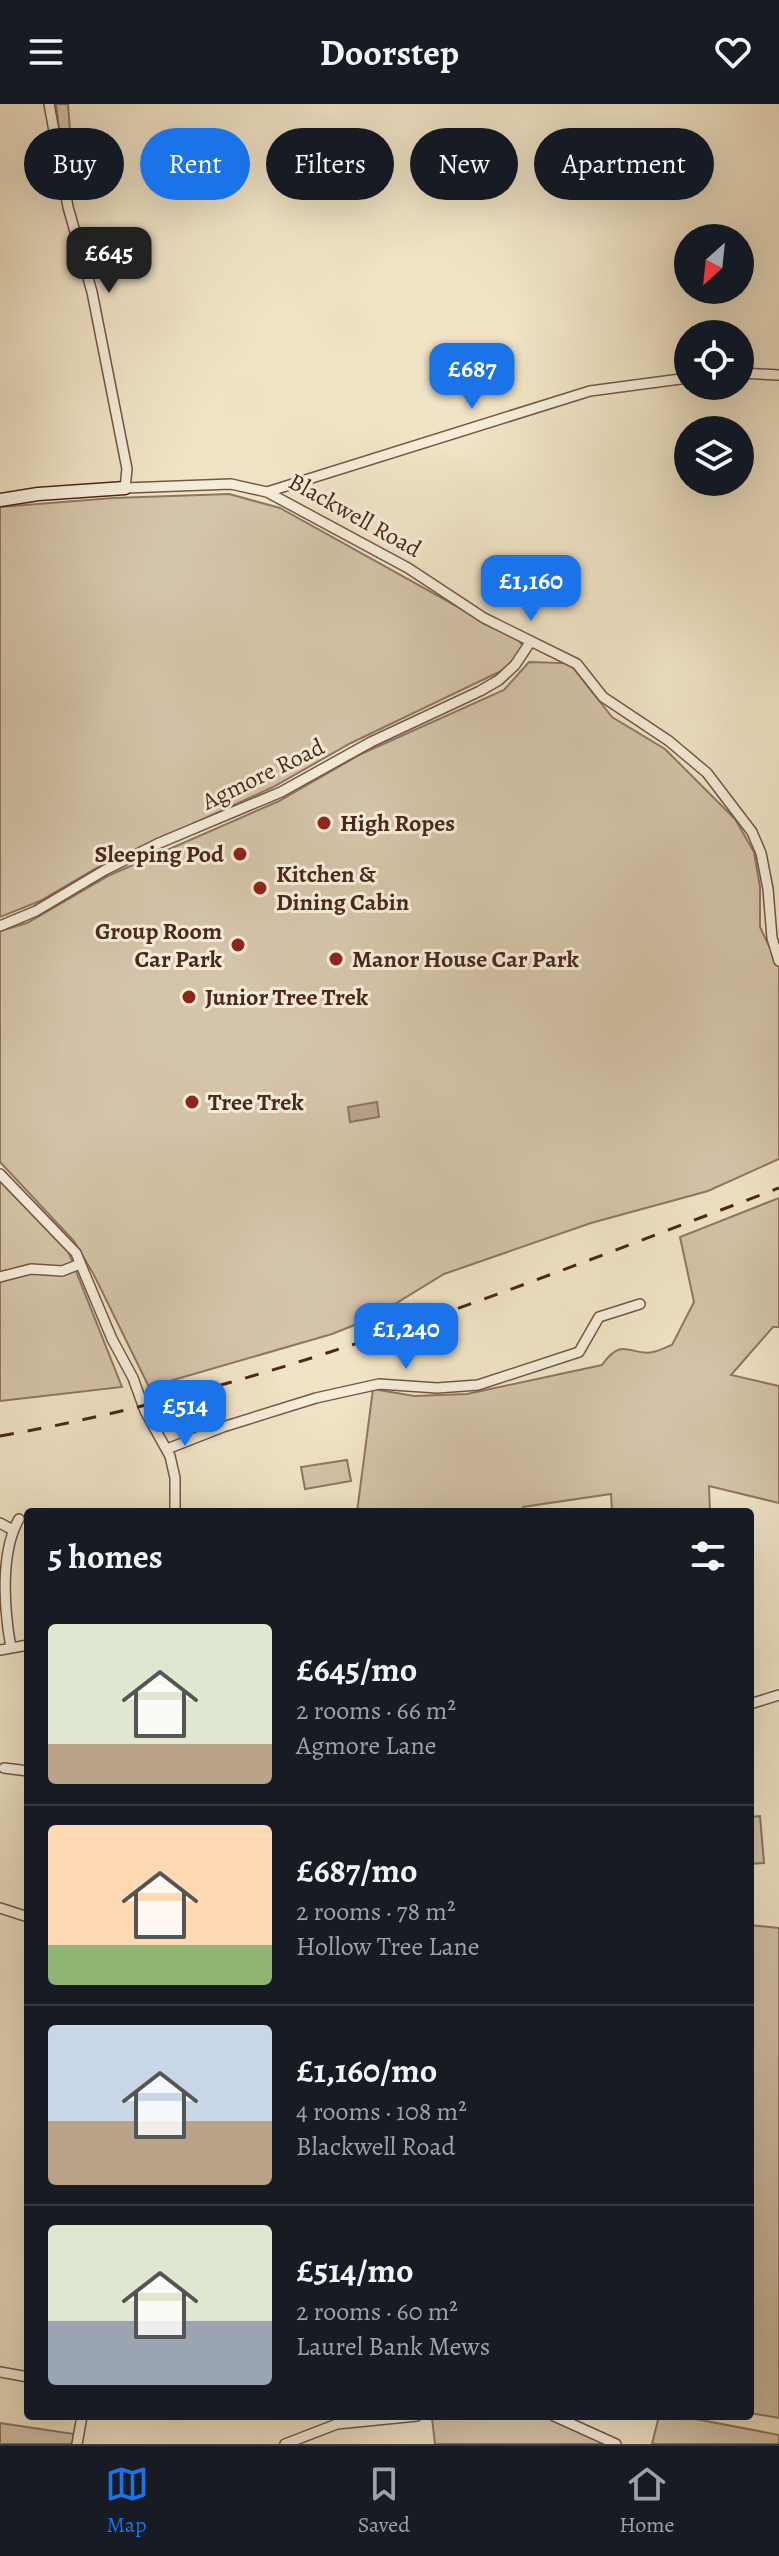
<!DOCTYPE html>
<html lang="en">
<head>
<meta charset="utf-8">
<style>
  :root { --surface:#171b24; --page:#242831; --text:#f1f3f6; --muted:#9ea1a6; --line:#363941; --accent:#1a73e8 }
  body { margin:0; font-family:Alegreya,serif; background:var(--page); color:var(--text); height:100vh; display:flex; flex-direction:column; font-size:30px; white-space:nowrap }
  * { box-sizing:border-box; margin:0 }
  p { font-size:26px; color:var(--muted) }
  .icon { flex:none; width:44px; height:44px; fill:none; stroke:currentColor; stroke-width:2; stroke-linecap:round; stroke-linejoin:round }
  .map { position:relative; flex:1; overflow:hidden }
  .details { position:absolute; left:24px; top:1404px; width:730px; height:912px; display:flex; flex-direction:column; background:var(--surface); border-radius:8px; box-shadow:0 8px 32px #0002 }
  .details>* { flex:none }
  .hud { position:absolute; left:24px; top:24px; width:732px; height:72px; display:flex; gap:16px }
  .needle { width:52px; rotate:207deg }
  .fabs { position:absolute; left:674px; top:120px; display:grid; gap:16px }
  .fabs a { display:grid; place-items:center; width:80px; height:80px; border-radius:50%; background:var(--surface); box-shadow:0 8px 32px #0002; font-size:40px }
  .price { position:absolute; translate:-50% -68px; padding:0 18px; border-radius:16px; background:var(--accent); color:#fff; font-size:26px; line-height:52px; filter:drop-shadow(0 2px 4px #0008) }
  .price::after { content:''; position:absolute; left:50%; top:48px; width:24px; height:18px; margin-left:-12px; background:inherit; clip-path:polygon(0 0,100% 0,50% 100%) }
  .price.active { background:#222; color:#fff }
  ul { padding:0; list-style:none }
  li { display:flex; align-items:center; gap:24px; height:200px; padding:0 24px }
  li+li { border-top:2px solid var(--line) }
  li span { display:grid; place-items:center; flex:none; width:224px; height:160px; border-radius:8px; color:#555 }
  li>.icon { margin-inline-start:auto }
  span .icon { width:96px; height:96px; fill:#fffc; stroke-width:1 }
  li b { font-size:34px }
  h2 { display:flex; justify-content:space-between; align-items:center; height:96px; padding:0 24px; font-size:34px }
  .tag { padding:0 28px; border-radius:36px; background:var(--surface); box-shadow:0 8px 32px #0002; font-size:28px; line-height:72px }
  .tag.active { background:var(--accent); color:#fff }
  header { display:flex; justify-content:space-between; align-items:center; height:104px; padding:0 24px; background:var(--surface); font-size:36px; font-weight:600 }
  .dock { display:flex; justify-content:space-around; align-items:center; height:112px; border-top:2px solid var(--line); background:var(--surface); font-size:22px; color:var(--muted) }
  .dock a { display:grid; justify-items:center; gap:4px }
  .dock .active { color:var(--accent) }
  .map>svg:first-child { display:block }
</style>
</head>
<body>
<header><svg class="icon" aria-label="menu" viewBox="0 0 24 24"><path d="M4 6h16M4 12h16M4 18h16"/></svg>Doorstep<svg class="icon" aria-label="heart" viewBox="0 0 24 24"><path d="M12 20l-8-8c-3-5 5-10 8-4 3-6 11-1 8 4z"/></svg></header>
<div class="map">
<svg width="779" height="2340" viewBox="0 0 779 2340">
  <rect width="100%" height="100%" fill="#f0e4c6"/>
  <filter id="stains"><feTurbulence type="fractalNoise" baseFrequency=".0025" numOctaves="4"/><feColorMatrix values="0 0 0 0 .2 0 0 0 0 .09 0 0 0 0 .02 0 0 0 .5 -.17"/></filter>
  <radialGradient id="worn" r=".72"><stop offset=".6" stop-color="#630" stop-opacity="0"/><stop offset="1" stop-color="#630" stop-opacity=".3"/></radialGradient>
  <path fill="#d4c4a9" stroke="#907662" stroke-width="2" d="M56 0H68L74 80 64 65Z
    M229 390 280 404 519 537 525 544 513 560 497 569 351 639 273 683 95 765 40 797 0 813V403L113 394Z
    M567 556 612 613 665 645 735 715 754 748 760 783V823L779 863V1055L708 1087 591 1119 444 1170 372 1214 332 1230 149 1283 94 1171 74 1137 0 1058V827L27 819 110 771 279 697 361 650 504 586 529 558 562 559Z
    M0 1076 68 1147 122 1283 0 1297Z
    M779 1094V1223H773L731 1271 779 1282V1399L709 1382 710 1408H612L611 1390 523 1403 522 1408H357L373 1285 414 1292 467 1290 602 1261C623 1231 631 1253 653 1248 659 1247 666 1243 672 1241L694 1198 680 1133Z
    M347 1356 351 1377 305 1385 301 1363Z
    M760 1712 764 1759 750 1760V1713Z
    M750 1821 779 1824V2314L750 2309Z
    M446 2312H548L604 2340H435L432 2314Z
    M659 2312H680L779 2331V2340H652Z
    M0 2319 74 2330 72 2340H0Z"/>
  <path fill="#b8a48c" stroke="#8d725e" stroke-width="2" d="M377 998 379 1013 350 1018 348 1003Z"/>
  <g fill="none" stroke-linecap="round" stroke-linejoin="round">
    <defs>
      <path id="street" d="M49 0 68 103 92 188 127 365 125 384 231 380 267 388 408 464 484 514 577 560 603 593 669 637 707 669 752 728 761 749 768 785 772 834 779 857
        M740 269 779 271
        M267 388 590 287 688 274
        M0 822 36 807 105 766 157 740 281 688 371 638 480 587 499 576 515 561 531 537
        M0 1070 76 1149 112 1235 133 1274 145 1307 170 1352 175 1374V1408
        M0 1173 31 1165 62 1167 80 1160
        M167 1345 223 1323 316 1294 379 1280 437 1284 478 1281 579 1248 599 1213 640 1200
        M0 1419 11 1425
        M11 1544C4 1505 0 1448 19 1415
        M0 1546 28 1541
        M750 1600 779 1591
        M4 1664 28 1667
        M0 1804 28 1813
        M0 2268 28 2273
        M554 2312 616 2340
        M77 2340 82 2312
        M285 2340 337 2320 417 2312"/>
      <path id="secondary" d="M0 396 38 390 125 384"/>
    </defs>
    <use href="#street" stroke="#755645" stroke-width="12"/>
    <use href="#secondary" stroke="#4c271a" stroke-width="15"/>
    <use href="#street" stroke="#f5edda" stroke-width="9"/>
    <use href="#secondary" stroke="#f5edda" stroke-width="12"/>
    <path stroke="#4c271a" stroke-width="3" stroke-dasharray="14 14" stroke-linecap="butt" d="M0 1332C270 1285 524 1180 779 1084"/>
  </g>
  <g fill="#8f2418" stroke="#f5edda" stroke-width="3">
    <circle cx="324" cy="719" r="8"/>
    <circle cx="240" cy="750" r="8"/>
    <circle cx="260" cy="784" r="8"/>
    <circle cx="238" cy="841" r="8"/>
    <circle cx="336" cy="855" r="8"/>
    <circle cx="189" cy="893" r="8"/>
    <circle cx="192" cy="998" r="8"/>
  </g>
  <g text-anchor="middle" stroke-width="6" stroke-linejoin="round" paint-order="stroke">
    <g font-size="24" fill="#4c271a" stroke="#f5edda">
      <text transform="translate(355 411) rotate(29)" y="8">Blackwell Road</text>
      <text transform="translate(263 670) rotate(-26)" y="8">Agmore Road</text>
    </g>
    <g font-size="24" font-weight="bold" fill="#4c271a" stroke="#f5edda" text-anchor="start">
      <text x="340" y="727">High Ropes</text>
      <text x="224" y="758" text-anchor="end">Sleeping Pod</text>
      <text x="276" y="778">Kitchen &amp;<tspan x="276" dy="28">Dining Cabin</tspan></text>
      <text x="222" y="835" text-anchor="end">Group Room<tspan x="222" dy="28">Car Park</tspan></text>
      <text x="352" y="863">Manor House Car Park</text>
      <text x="205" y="901">Junior Tree Trek</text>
      <text x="208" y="1006">Tree Trek</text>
    </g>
  </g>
  <rect width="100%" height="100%" filter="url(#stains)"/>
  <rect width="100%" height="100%" fill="url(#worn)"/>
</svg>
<div class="fabs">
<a><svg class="needle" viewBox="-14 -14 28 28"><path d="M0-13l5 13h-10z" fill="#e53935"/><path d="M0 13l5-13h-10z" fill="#9ea1a6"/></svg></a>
<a><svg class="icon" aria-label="locate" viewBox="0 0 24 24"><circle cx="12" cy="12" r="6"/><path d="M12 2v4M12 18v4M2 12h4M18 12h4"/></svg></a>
<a><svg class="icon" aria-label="layers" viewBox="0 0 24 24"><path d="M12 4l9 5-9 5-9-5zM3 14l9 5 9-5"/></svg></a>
</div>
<b class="price active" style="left:109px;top:191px">£645</b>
<b class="price" style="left:472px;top:307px">£687</b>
<b class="price" style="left:531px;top:519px">£1,160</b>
<b class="price" style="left:406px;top:1267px">£1,240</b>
<b class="price" style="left:185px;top:1344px">£514</b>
<div class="hud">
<a class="tag">Buy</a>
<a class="tag active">Rent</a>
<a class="tag">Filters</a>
<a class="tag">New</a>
<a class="tag">Apartment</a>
</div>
<section class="details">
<h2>5 homes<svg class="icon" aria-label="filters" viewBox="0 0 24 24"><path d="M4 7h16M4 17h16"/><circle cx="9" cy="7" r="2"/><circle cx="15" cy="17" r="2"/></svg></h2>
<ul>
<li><span style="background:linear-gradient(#dfe7d0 75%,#b9a48a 0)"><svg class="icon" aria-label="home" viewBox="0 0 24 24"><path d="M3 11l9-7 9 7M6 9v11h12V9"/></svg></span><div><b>£645/mo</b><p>2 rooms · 66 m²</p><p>Agmore Lane</p></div></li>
<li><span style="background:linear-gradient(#ffd9b3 75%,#8fb573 0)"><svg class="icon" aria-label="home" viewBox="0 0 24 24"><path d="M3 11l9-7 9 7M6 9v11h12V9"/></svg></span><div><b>£687/mo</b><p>2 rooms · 78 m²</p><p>Hollow Tree Lane</p></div></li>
<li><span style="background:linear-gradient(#c9d6e8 60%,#b9a48a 0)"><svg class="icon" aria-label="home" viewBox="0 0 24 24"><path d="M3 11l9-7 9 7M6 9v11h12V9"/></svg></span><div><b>£1,160/mo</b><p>4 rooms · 108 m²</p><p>Blackwell Road</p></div></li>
<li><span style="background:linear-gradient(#dfe7d0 60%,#9aa5b1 0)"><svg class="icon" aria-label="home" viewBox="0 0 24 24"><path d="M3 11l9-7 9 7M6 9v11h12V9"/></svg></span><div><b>£514/mo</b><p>2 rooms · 60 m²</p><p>Laurel Bank Mews</p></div></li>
</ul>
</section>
</div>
<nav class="dock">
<a class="active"><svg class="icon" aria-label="map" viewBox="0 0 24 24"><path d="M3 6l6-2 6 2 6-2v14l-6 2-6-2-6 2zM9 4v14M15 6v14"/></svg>Map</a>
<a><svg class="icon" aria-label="saved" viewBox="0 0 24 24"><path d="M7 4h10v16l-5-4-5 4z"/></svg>Saved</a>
<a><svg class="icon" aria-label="home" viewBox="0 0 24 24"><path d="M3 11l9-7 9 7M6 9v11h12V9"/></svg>Home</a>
</nav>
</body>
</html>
